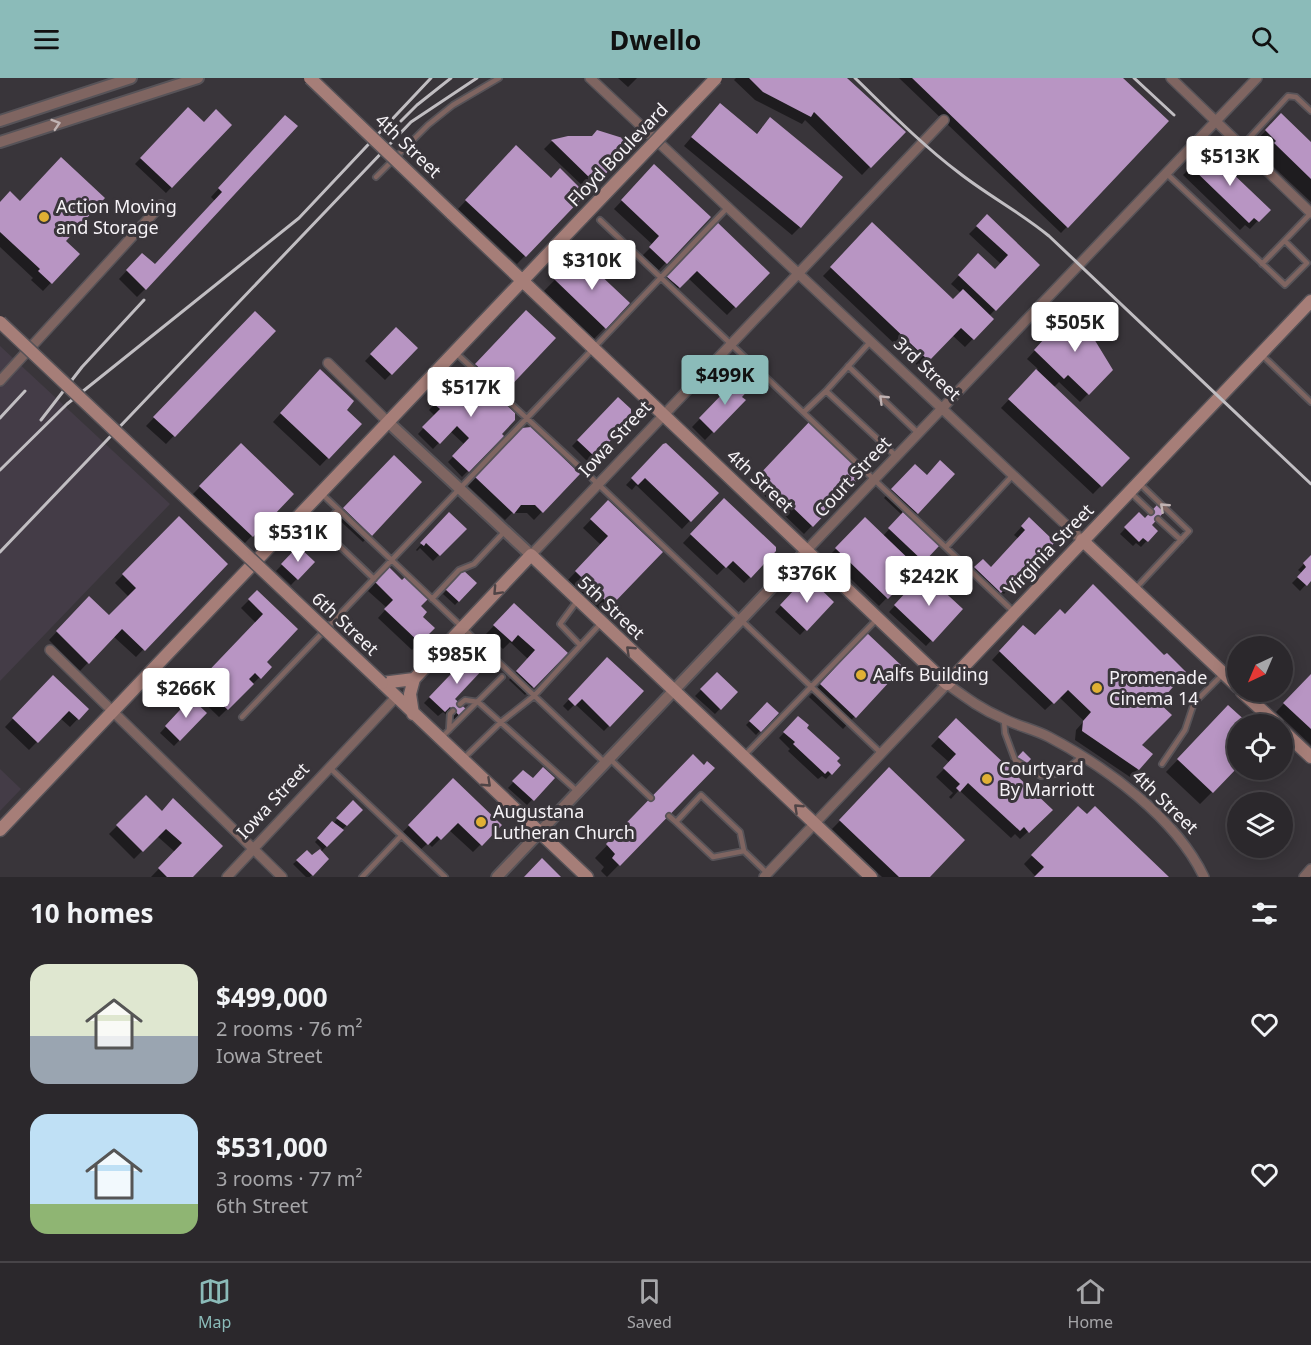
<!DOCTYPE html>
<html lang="en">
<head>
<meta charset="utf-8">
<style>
  :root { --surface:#2b282c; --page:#373438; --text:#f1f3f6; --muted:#a6a6a9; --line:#474448; --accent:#8bbbb9 }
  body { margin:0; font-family:"Noto Sans",sans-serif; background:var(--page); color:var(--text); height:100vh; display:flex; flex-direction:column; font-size:22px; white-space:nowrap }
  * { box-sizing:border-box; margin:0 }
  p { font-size:20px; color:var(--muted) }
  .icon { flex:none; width:33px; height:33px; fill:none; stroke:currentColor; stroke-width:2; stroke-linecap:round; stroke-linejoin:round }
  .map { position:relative; height:799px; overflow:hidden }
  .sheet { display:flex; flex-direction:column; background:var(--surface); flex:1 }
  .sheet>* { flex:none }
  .needle { width:39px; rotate:224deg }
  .buttons { position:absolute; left:1227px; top:558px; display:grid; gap:12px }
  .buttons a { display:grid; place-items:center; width:66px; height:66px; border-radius:50%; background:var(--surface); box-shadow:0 3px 15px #0003,0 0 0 2px var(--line); font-size:30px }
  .price { position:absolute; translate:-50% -51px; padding:0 14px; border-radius:6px; background:#fff; color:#222; font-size:20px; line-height:39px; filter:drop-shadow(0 2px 3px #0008) }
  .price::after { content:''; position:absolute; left:50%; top:36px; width:18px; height:14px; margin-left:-9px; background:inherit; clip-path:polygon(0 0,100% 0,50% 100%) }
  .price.active { background:var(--accent); color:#111 }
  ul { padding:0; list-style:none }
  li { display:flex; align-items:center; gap:18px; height:150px; padding:0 30px }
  li span { display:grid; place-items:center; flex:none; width:168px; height:120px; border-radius:18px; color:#555 }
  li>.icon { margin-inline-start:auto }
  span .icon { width:72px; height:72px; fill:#fffc; stroke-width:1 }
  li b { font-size:26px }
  h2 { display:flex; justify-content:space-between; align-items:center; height:72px; padding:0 30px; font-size:26px }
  header { display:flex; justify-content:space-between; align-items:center; height:78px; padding:0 30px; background:var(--accent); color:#111; font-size:27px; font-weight:700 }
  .tab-bar { display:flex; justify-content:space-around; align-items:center; height:84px; border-top:2px solid var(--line); background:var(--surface); font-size:16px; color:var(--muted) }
  .tab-bar a { display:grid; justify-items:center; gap:3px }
  .tab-bar .active { color:var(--accent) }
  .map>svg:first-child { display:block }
</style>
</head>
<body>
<header><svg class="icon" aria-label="menu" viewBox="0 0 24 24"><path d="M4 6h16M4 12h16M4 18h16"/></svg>Dwello<svg class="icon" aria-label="search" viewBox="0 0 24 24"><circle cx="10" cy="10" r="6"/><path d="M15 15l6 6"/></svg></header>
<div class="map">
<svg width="1311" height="799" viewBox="0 0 1311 799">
  <rect width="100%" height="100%" fill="#39353a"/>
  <path fill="#443c47" d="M0 268 170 426 0 603Z
    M0 691 21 711 0 733Z"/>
  <path fill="#0007" d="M618 0H637L628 9Z
    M736 0H845L903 54 862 97 805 42 802 46 755 22 734 2Z
    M899 0H1121L1167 43 1061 155Z
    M188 31 204 46 230 47 166 115 135 86Z
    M712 35 756 57 762 49 800 149 792 157 684 68Z
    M1281 37 1311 66V124L1263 79 1265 76 1254 65Z
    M277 47 145 211 137 219 119 201 134 185 155 188 215 123 211 119Z
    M569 59 631 66 587 112 544 71 551 64Z
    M517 69 551 101 584 116 517 186 458 131Z
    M1207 73 1268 132 1250 151 1245 147 1240 152 1183 97Z
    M655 88 709 139 658 193 642 178 653 167 614 131Z
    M0 125 64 163 78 176 43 213 31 202 33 200 0 169Z
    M987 138 1038 187 989 238 992 241 965 269 952 257 920 290 823 198 873 147 953 223 961 215 951 206 978 177 995 193 1001 186 969 156Z
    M717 146 768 195 727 237 688 200 673 215 662 205Z
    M578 178 628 226 593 262 543 214Z
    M255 235 274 253 166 366 146 348Z
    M1066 238 1111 292 1080 324 1059 304 1053 310 1128 380 1093 416 1001 330 1038 291 1027 281Z
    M518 242 553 260 497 320 502 358 462 399 448 384 465 367 450 353 433 371 418 356 435 338 429 332 468 292 470 294Z
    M396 251 416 270 385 302 365 283Z
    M312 301 360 346 320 388 273 344Z
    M730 310 744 322 705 362 692 349Z
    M618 321 630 341 588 384 572 368Z
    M811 345 863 394 804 456 752 406Z
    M514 360 578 396 534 442 527 435H512L505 442 468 408Z
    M241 367 292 416 244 466 192 417Z
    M664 367 716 415 682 451 636 407 632 412 626 407Z
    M394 379 420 404 363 464 336 439Z
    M915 388 926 399 953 397 910 442 937 468 879 528 828 479 865 441 883 458 902 437 884 420Z
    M724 422 750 499 744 505 726 488 717 497 683 465Z
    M608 424 661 474 602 535 568 502 601 467 583 450Z
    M1139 436 1156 453 1141 469 1136 465 1133 468 1120 456Z
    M179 440 226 486 136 579 113 558 80 593 49 562 89 520 109 539 129 519 115 505Z
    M443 441 464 451 433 483 420 470 417 473 416 472Z
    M1029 441 1053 464 1004 516 1000 513 996 517 972 494 983 483 991 491 1019 461 1014 457Z
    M298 470 313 484 291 507 276 493Z
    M1311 479V503L1310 502 1300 513 1292 505 1302 495 1298 492Z
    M389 491 419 528 421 539 433 550 412 572 378 540 387 530 368 513Z
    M463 494 475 505 455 527 443 516Z
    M924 497 961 531 926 568 889 534Z
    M807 500 832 524 800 557 775 534Z
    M257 514 296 551 265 584 270 589 219 639 191 612 256 545 241 530Z
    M514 527 566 575 525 617 509 602 528 581 510 564 503 571 486 556Z
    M1065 538 1157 625 1140 668 1138 691 1130 699 1075 662 1076 652 1084 643 1059 619 1045 632 992 582 1023 549 1035 559Z
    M855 569V638L843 651 809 619Z
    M471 577 453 621 465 632 454 643 443 634 438 638 424 625Z
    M607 581 642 613 604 653 575 626 568 633 563 628Z
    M717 596 736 614 715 636 695 618Z
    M1311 597V667L1276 634Z
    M53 599 87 631 70 649 60 640 29 672 5 649Z
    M191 622 205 635 174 668 160 655Z
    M767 626 777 635 756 657 746 647Z
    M1228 629 1246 646H1238L1212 714 1200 726 1166 694Z
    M798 640 804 650 839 687 826 701 822 698 818 701 788 673 790 671 779 660Z
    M956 642 1051 732 1020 761 1015 756 1011 760 959 712 951 721 949 719 953 715 936 699 950 685 931 668Z
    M693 678 704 689 713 690 607 799 601 793 604 789 595 780Z
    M890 692 928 799H882L832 751Z
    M523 694 532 702 553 700 527 727 508 710Z
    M453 702 500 747 473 774 449 752 432 769 428 765 419 773 401 756Z
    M146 719 162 735 173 723 191 799H151L175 774 157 758 134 781 109 756Z
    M353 725 361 732 321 774 327 781 310 799H306L293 786 307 774 312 779 322 771 315 764Z
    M1078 730 1167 799H1036L1024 786Z"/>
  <path fill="#b895c3" d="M749 0H847L906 54 871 90 814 34 811 39 763 14Z
    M912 0H1123L1169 43 1068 150Z
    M720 25 757 56 770 39 843 99 801 150 691 59Z
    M188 29 204 44 216 31 232 47 172 110 140 80Z
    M1281 35 1311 64V101L1274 65 1276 63 1265 52Z
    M285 37 298 48 146 212 126 192 142 175 155 186 222 114 218 110Z
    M597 52 629 62 634 66 596 106 551 62 568 58H592Z
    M516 67 551 100 560 90 586 116 526 179 465 122Z
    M1207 71 1271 132 1259 144 1254 140 1249 145 1190 88Z
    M61 79 105 120 66 163 80 176 52 206 38 193 40 191 0 154V124L10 113 20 123Z
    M654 86 711 139 667 186 649 169 659 158 621 122Z
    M987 136 1040 187 996 233 958 197 978 175 995 191 1008 177 976 148Z
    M717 144 770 195 736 230 697 193 680 210 666 198Z
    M872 144 953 221 963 211 994 241 974 262 961 250 929 283 830 189Z
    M578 176 630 225 606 251 554 201Z
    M1074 228 1113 292 1089 317 1068 297 1064 301 1034 272Z
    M526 232 556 260 505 314 475 286Z
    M255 233 276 253 175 359 153 339Z
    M396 249 418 270 392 297 370 276Z
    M468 290 515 335V342L502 356 504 358 469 394 452 378 469 360 457 348 440 366 422 349 440 331 434 326Z
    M320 291 354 323 347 332 362 346 329 381 280 335Z
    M1036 291 1130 380 1102 409 1008 321Z
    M740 301 750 310 742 319 746 322 714 355 699 340 730 308 732 309Z
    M618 319 631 331V341L595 379 577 362Z
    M811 342 865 394 813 449 759 397Z
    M531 349 580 396 543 435 535 427H521L514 436 475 399 522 350Z
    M241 365 294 416 253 459 199 408Z
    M666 365 719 415 691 444 645 400 638 407 631 400 663 366Z
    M394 377 422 404 372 458 343 430Z
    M940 382 955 396 918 436 891 411 915 386 927 397Z
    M724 420 776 469V473L751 500 733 483 726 490 690 456Z
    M608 422 663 474 611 528 575 493 608 458 590 441Z
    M1157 427 1164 434 1152 447 1158 453 1148 464 1143 460 1139 464 1124 449 1139 434 1145 440Z
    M449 434 467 451 440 478 426 465 424 468 420 465Z
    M903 434 939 468 924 484 888 450Z
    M179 438 228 486 145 573 122 551 89 586 56 553 89 518 109 537 136 510 122 496Z
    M865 439 918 490 888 521 835 470Z
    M1029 439 1055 464 1013 510 1009 506 1001 515 974 489 983 481 991 489 1025 452 1021 448Z
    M298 468 315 484 298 502 281 486Z
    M1311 477V503L1307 508 1297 499 1306 489 1303 485Z
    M389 489 402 502 405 499 428 521 421 528 427 534 423 539 435 550 420 565 384 531 393 522 375 504Z
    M463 492 477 505 459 524 445 511Z
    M924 495 963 531 933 564 894 527Z
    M807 498 834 524 807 553 780 527Z
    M1093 506 1164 577 1167 575 1186 594 1159 625 1172 637 1142 667 1153 676 1139 692 1082 653 1083 643 1091 634 1068 612 1054 626 999 573 1023 547 1035 557 1060 531 1065 536Z
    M257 512 298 551 267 584 272 589 261 601 255 595 249 601 254 606 228 632 198 604 263 536 248 521Z
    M514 525 568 575 534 610 516 593 535 572 518 557 512 564 493 547Z
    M867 555 903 589 856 640 820 606Z
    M471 575 485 589 455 621 467 632 461 639 450 629 445 634 429 619Z
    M607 579 644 613 610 649 582 621 575 628 568 621Z
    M717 594 738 614 721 632 700 611Z
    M1311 596V651L1283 625Z
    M53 597 89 631 79 642 69 633 38 665 12 640Z
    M191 620 207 635 180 663 165 648Z
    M767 624 779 635 761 654 749 643Z
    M1228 627 1249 646H1238V689L1213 715 1177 681Z
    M798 638 809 647 807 650 840 680 837 683 841 687 832 697 828 693 825 696 793 666 795 664 783 654Z
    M956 640 1008 689 1023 673 1031 681 1016 697 1053 732 1029 755 1024 749 1020 753 968 705 960 714 956 710 960 706 943 690 956 676 938 659Z
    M693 676 704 687 707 683 715 690 620 788 612 780 615 776 606 766Z
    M543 689 555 700 534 723 512 703 523 692 533 700Z
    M889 689 965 762 930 799H899L839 742Z
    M453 700 502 747 482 768 458 745 441 762 437 758 428 767 408 747Z
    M146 717 162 733 173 720 223 768 193 799H167L158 790 182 765 166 751 143 774 116 747Z
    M353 722 363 732 347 748 336 740Z
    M1078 728 1087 736 1095 728 1169 799H1034L1044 789 1031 777Z
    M332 743 344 752 327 769 317 760Z
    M320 771 329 781 313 798 296 782 307 772 312 777Z
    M542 780 561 799H524Z"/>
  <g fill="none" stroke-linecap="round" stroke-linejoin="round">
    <defs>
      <path id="service" d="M1242 68 1288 18 1296 19 1311 33
        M1167 96 1285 207 1307 185 1285 163
        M376 99 428 47 453 27 499 0
        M600 142 1014 534
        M1262 186 1311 135
        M456 275 598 406 882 676
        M1261 276 1311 324
        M848 288 918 355
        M826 313 870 264
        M804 334 826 313 896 378
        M321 415 604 684
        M1131 415 1151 434
        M338 432C332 438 323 445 325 454L374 501
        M1158 441 1181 462
        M946 469 1013 397
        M1136 510 1189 453 1139 405
        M432 521 459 492 474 486 505 453
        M577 523 560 546 580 567
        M460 626 465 622 478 624 578 714
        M242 639 729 128
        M1004 642 1005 655 1015 682 1041 698 1062 695 1081 679
        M449 652 450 636 453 633
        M442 659 502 599
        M744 678 876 542
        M464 680 501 644 534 618 601 545
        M610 681 651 720
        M1162 686 1185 652 1194 625 1223 596
        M329 689 445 799
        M669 738 676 744
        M744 773 713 779 676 744 701 717 740 754 744 773 768 796
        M362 799 401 758"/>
      <path id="minor" d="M590 0 1082 462
        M1171 0 1311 135
        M328 285 388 344
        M0 303 161 127
        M807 472 1257 0
        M531 477 944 42
        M50 572 282 799
        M227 799 396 619
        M764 799 947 606C965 619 981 631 1002 640 1017 648 1034 651 1049 659 1106 689 1176 740 1204 799
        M1304 799 1311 791"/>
      <path id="tertiary" d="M0 43 131 0
        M0 64 198 0
        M388 344 531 477
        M497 799 807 472"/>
      <path id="secondary" d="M451 135 947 606 1311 223
        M1082 462 1238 609
        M382 605 587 799
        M382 605 414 601
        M1242 614 1277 646
        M413 636 410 616 414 601 531 477 871 799
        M1282 652 1311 679
        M0 752 583 139"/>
    </defs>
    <use href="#service" stroke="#575358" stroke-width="8"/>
    <use href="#minor" stroke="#575358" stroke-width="12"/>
    <use href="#tertiary" stroke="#575358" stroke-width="14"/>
    <use href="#secondary" stroke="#575358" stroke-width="15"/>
    <use href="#service" stroke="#7f6561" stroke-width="4.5"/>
    <use href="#minor" stroke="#7f6561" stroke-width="9"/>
    <use href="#tertiary" stroke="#7f6561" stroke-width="10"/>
    <use href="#secondary" stroke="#a67e78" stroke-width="12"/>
    <path stroke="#c1bec2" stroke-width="3" d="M855 0C888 32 921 66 958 94 987 117 1020 134 1049 158L1311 406
      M1134 0 1174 37
      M401 43 417 27 451 0
      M0 340 25 313
      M41 342 82 289 144 222
      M0 392 67 326 299 140 431 0
      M0 474 411 44 477 0"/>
    <defs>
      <path id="secondary-bridge" d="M310 0 451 135
        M583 139 716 0
        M0 244 382 605"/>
    </defs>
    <use href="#secondary-bridge" stroke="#575358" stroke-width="15" stroke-linecap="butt"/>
    <use href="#secondary-bridge" stroke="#a67e78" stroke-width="12"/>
  </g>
  <defs><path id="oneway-chevron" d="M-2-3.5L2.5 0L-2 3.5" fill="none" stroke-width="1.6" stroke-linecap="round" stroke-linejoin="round" transform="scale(1.5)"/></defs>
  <g stroke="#c0b3b3">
    <use href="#oneway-chevron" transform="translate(56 46) rotate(-18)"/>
    <use href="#oneway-chevron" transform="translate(883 321) rotate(-136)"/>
    <use href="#oneway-chevron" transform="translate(1164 429) rotate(-137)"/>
  </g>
  <g stroke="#4f4446">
    <use href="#oneway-chevron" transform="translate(497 513) rotate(133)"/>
    <use href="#oneway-chevron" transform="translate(630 572) rotate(-137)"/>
    <use href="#oneway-chevron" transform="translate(487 705) rotate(43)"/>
    <use href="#oneway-chevron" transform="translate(798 730) rotate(-137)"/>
  </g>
  <g fill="#e0b034" stroke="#39353a" stroke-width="2">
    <circle cx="44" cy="139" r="6"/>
    <circle cx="861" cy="597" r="6"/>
    <circle cx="1097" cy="610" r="6"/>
    <circle cx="987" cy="701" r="6"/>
    <circle cx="481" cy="744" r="6"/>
  </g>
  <g text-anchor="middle" stroke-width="6" stroke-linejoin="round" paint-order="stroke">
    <g font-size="18" fill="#f5f2f6" stroke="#39353a">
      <text transform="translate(408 68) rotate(44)" y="6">4th Street</text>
      <text transform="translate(618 77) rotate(-46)" y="6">Floyd Boulevard</text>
      <text transform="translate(927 291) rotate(43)" y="6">3rd Street</text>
      <text transform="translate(615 361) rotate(-47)" y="6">Iowa Street</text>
      <text transform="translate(853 399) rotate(-47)" y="6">Court Street</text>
      <text transform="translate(760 403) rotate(43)" y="6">4th Street</text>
      <text transform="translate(1049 472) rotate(-46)" y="6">Virginia Street</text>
      <text transform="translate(611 530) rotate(43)" y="6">5th Street</text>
      <text transform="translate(345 546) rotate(43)" y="6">6th Street</text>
      <text transform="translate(273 723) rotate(-47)" y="6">Iowa Street</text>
      <text transform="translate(1165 724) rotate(44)" y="6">4th Street</text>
    </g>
    <g font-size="18" fill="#f5f2f6" stroke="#39353a" text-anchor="start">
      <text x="56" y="135">Action Moving<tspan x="56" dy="21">and Storage</tspan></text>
      <text x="873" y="603">Aalfs Building</text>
      <text x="1109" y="606">Promenade<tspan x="1109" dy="21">Cinema 14</tspan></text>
      <text x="999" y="697">Courtyard<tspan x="999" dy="21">By Marriott</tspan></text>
      <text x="493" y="740">Augustana<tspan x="493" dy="21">Lutheran Church</tspan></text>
    </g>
  </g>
</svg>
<div class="buttons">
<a><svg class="needle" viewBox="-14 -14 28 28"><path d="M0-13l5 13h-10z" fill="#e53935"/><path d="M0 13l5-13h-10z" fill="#a6a6a9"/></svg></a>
<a><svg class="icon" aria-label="locate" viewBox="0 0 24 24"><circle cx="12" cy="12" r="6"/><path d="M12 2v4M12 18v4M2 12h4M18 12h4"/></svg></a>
<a><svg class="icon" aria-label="layers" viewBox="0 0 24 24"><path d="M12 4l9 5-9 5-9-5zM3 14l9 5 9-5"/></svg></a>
</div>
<b class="price" style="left:1230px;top:109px">$513K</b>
<b class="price" style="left:592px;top:213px">$310K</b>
<b class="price" style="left:1075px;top:275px">$505K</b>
<b class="price active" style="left:725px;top:328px">$499K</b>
<b class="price" style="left:471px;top:340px">$517K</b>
<b class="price" style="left:298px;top:485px">$531K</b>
<b class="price" style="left:807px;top:526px">$376K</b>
<b class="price" style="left:929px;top:529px">$242K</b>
<b class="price" style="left:457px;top:607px">$985K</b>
<b class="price" style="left:186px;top:641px">$266K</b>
</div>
<section class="sheet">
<h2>10 homes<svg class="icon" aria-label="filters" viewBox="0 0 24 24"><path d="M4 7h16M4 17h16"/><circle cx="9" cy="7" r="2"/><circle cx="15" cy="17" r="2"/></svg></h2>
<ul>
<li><span style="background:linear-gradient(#dfe7d0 60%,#9aa5b1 0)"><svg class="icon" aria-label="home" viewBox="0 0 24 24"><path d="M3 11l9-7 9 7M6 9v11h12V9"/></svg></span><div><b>$499,000</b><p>2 rooms · 76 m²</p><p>Iowa Street</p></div><svg class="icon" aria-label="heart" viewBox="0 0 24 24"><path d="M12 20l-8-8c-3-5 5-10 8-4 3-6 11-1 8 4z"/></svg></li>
<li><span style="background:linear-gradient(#bfe0f5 75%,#8fb573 0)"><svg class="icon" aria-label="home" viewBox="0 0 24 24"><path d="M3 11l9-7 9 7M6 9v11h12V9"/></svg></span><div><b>$531,000</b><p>3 rooms · 77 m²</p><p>6th Street</p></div><svg class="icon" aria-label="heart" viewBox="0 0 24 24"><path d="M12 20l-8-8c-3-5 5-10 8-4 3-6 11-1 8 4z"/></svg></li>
</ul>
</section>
<nav class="tab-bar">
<a class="active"><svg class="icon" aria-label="map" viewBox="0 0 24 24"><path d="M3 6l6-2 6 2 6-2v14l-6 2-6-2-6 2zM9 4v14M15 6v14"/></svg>Map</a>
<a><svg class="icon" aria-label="saved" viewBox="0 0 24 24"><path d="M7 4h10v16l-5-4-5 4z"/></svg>Saved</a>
<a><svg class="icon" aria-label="home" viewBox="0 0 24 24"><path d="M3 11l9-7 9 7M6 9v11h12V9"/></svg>Home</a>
</nav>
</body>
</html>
